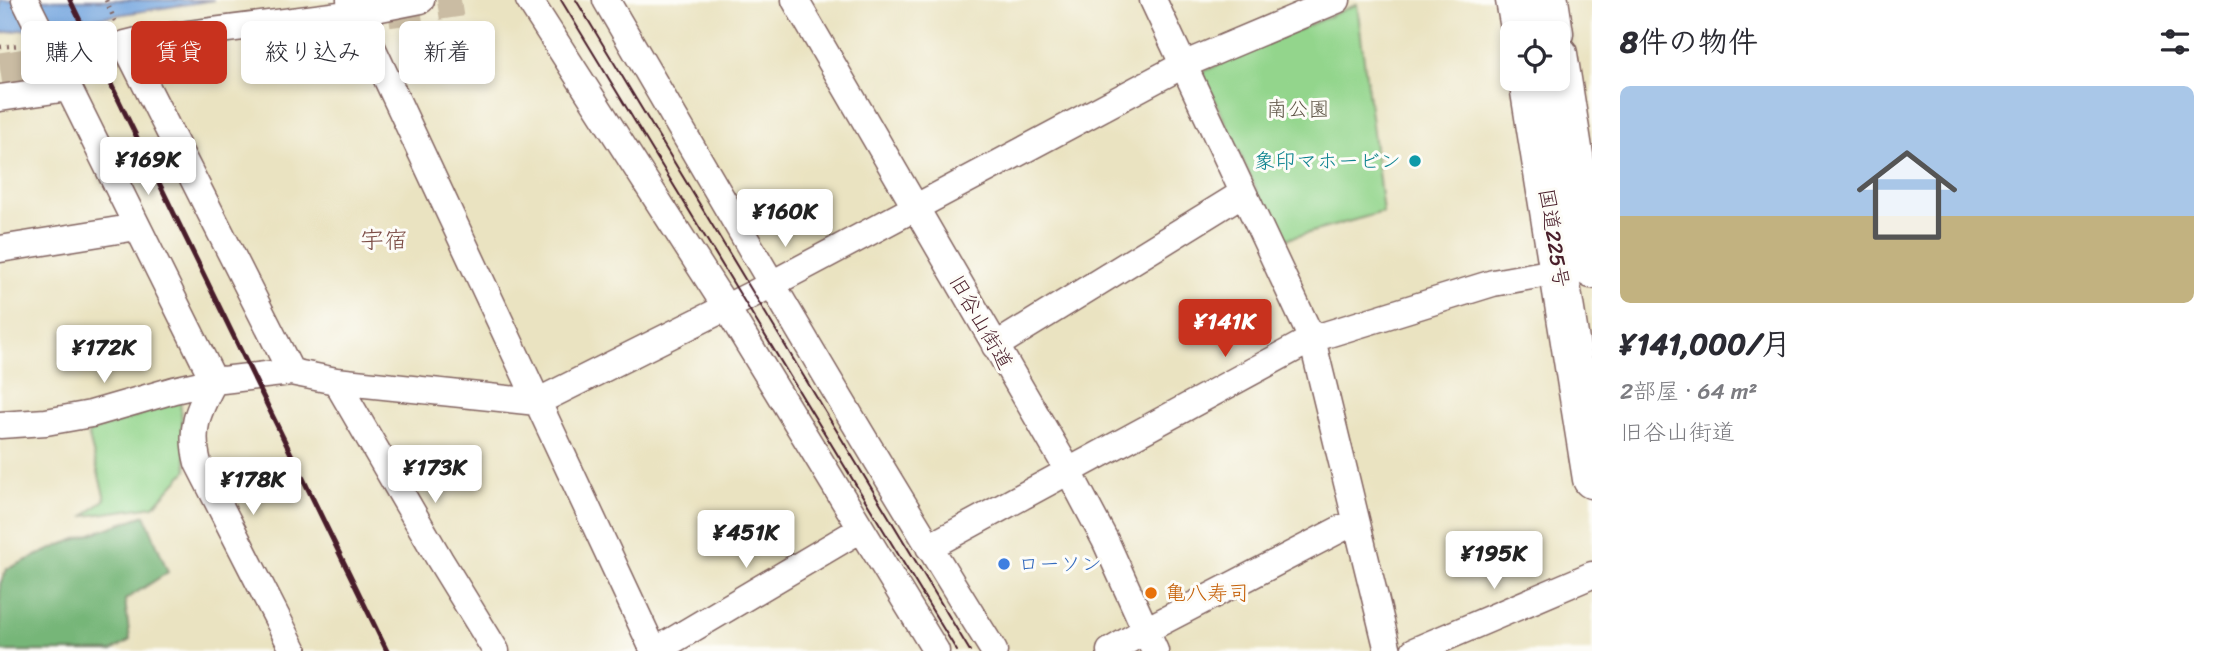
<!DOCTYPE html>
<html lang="ja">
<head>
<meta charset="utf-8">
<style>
  :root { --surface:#fff; --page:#f2f2f3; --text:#2b2b33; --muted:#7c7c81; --accent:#c8321e }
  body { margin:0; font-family:Sriracha,"Klee One",sans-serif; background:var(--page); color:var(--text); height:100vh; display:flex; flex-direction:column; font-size:26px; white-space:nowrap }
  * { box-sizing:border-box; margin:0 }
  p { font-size:23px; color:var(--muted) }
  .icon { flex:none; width:38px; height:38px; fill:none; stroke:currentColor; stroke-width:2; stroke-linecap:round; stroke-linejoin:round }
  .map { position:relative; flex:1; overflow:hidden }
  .drawer { display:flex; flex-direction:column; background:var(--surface); width:630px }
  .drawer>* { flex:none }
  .banner { position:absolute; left:21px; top:21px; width:665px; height:63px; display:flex; gap:14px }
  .buttons { position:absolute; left:1500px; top:21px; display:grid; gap:14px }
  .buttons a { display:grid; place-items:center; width:70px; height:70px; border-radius:10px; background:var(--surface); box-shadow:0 4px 10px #0003; font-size:35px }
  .price { position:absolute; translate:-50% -60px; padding:0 16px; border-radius:7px; background:#fff; color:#222; font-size:23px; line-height:46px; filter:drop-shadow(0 2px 4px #0008) }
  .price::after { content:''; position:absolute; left:50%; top:42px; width:21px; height:16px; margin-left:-10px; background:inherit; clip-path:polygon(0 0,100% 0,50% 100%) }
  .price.on { background:var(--accent); color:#fff }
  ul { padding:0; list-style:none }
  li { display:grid; align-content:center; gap:14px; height:371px; padding:0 28px }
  li span { display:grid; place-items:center; height:217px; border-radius:10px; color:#555 }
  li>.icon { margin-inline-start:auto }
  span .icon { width:126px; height:126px; fill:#fffc; stroke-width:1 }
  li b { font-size:30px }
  h2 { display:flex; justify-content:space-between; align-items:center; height:84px; padding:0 28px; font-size:30px }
  .pill { padding:0 24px; border-radius:10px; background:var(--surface); box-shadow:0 4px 10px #0003; font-size:24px; line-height:63px }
  .pill.on { background:var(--accent); color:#fff }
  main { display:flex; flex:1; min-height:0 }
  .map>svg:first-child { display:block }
</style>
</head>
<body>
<main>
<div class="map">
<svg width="1592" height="651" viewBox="0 0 1592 651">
  <rect width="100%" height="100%" fill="#fdfcf7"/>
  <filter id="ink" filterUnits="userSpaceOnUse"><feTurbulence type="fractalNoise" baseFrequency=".0143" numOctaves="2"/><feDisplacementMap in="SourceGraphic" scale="14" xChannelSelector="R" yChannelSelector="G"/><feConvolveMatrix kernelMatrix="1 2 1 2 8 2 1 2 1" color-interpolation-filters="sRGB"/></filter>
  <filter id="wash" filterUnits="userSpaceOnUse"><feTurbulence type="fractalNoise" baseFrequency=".00686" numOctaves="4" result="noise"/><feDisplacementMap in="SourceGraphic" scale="28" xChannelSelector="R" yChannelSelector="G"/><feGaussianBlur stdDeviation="1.57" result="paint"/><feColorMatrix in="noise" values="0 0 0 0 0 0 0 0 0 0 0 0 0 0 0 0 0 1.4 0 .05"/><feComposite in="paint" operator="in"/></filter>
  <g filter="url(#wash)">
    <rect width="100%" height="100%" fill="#eae3c1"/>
    <path fill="#93d58c" stroke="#6e7a5c" stroke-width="2" d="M1357 4 1383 212 1280 241 1202 72Z
      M180 401 187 470 154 506 85 516 105 499 88 433Z"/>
    <path fill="#76b678" stroke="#606a52" stroke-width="2" d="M145 515 168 572 125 600 130 640 112 651H0V584L7 569 63 544Z"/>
    <path fill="#74a6df" stroke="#5f6285" stroke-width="2" d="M0 0H214L0 33Z"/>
  </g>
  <g filter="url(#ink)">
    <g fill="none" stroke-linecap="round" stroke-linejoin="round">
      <path stroke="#cabca3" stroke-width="33" stroke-dasharray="33 17" stroke-linecap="butt" d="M388 11 461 0
        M0 69 158 45"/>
      <defs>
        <path id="minor" d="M25 0 214 381
          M350 0 654 651
          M529 0 726 307 936 651
          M606 0C733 218 860 437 994 651
          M795 0 1068 470 1105 540 1155 651
          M1153 0 1312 339 1388 651
          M0 98 68 88
          M0 249 137 227
          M995 346 1243 193
          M291 372 125 44 141 40 355 13 421 0
          M214 381C198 411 189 428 198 463L294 651
          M336 381 440 560 496 651
          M0 425 46 422 91 414 174 390 214 381 291 372 336 381 537 402 753 294 1183 65 1337 0
          M929 547 1312 339 1493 283 1560 271
          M655 651 861 529
          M1110 651 1146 630 1356 521
          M1414 651 1592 575"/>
        <path id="trunk" d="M1515 0 1521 33
          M1549 0 1554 33
          M1558 54 1592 269
          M1528 79 1592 479"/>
      </defs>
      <use href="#minor" stroke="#826460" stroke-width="29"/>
      <use href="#trunk" stroke="#826460" stroke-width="41"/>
      <path stroke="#826460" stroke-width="4.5" stroke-dasharray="2 5" stroke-linecap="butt" d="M106 0 115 21
        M0 47 20 45"/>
      <use href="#minor" stroke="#fff" stroke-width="26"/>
      <use href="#trunk" stroke="#fff" stroke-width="38"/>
      <path stroke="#4a1f2b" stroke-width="2" d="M561 0 957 651
        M576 0 970 651"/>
      <path stroke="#4a1f2b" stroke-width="5" d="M70 0 387 651"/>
    </g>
  </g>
  <circle fill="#0f9aa8" stroke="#fdfcf7" stroke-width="2.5" cx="1415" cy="161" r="7"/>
  <circle fill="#3f7fe0" stroke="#fdfcf7" stroke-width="2.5" cx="1004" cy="564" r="7"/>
  <circle fill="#e8710a" stroke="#fdfcf7" stroke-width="2.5" cx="1151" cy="593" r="7"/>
  <g text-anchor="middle" stroke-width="6" stroke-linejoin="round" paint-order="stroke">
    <g font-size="21" fill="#605648" stroke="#fdfcf7">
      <text x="1298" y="116">南公園</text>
    </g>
    <g font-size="21" fill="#0d838f" stroke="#fdfcf7" text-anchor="end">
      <text x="1401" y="168">象印マホービン</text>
    </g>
    <g font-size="21" fill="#4a1f2b" stroke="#fdfcf7">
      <text transform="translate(1554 238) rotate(81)" y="7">国道225号</text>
      <text transform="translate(981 322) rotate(60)" y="7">旧谷山街道</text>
    </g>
    <g font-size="21" fill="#366cbe" stroke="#fdfcf7" text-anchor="start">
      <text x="1018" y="571">ローソン</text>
    </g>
    <g font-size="21" fill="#c56008" stroke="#fdfcf7" text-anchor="start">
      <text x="1165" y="600">亀八寿司</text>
    </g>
    <g font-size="24" fill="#7b4b44" stroke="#fdfcf7">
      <text x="384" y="248">宇宿</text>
    </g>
  </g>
</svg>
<div class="buttons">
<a><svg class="icon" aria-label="locate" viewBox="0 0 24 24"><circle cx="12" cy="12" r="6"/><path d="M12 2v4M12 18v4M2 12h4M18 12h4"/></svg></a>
</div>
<b class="price" style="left:148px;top:197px">¥169K</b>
<b class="price" style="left:785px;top:249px">¥160K</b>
<b class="price on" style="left:1225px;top:359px">¥141K</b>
<b class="price" style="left:104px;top:385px">¥172K</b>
<b class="price" style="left:435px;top:505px">¥173K</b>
<b class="price" style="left:253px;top:517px">¥178K</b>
<b class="price" style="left:746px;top:570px">¥451K</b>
<b class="price" style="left:1494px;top:591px">¥195K</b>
<div class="banner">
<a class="pill">購入</a>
<a class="pill on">賃貸</a>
<a class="pill">絞り込み</a>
<a class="pill">新着</a>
</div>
</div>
<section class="drawer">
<h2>8件の物件<svg class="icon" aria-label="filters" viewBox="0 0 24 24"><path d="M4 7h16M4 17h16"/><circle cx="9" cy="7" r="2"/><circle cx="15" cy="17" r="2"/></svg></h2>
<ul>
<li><span style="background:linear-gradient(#a9c7e8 60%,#c2b280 0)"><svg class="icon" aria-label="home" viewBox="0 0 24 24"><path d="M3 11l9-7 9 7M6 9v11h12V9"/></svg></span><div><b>¥141,000/月</b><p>2部屋 · 64 m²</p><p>旧谷山街道</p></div></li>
</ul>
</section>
</main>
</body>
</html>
